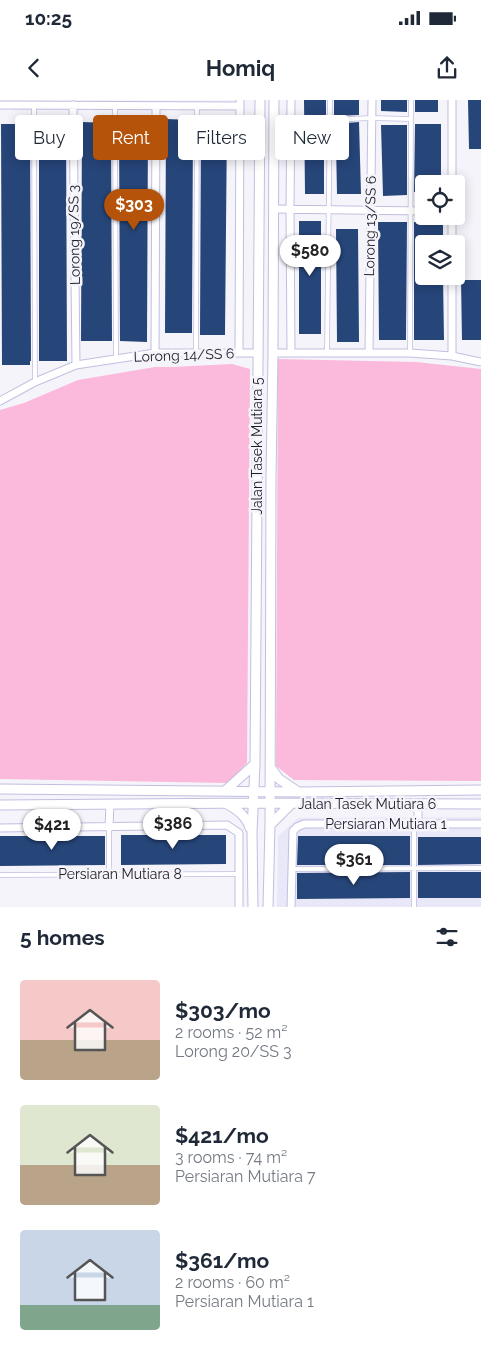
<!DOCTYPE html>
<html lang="en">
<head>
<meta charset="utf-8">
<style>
  :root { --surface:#fff; --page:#f2f2f3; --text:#1f2937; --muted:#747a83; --accent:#b45309 }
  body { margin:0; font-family:Raleway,sans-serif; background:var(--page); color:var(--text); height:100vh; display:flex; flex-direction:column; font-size:19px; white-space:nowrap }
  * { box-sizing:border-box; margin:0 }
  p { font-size:16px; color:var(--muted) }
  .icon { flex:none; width:28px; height:28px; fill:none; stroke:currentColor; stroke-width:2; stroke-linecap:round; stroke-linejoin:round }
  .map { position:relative; height:807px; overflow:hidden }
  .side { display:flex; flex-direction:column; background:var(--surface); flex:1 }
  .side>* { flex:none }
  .guide { position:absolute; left:15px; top:15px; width:451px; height:45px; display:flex; gap:10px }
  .fabs { position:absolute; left:415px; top:75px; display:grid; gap:10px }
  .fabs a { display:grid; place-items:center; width:50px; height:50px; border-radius:5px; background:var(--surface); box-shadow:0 2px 12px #0003; font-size:25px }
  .price { position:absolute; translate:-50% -42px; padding:0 11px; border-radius:18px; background:#fff; color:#222; font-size:16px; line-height:32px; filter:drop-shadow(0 1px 2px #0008) }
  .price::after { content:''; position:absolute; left:50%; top:30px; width:15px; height:11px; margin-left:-8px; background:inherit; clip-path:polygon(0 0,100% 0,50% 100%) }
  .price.selected { background:var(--accent); color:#fff }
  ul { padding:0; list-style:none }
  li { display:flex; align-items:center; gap:15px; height:125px; padding:0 20px }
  li span { display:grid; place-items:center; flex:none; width:140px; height:100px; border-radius:5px; color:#555 }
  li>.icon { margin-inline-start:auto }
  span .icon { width:60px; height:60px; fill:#fffc; stroke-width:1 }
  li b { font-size:21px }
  h2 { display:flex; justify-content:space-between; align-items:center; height:60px; padding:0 20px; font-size:21px }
  .chip { padding:0 18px; border-radius:5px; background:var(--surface); box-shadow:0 2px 12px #0003; font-size:18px; line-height:45px }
  .chip.selected { background:var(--accent); color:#fff }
  .status { display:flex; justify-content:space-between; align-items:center; height:35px; padding:0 25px; background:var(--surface); direction:ltr }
  .status svg { height:14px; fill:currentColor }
  header { display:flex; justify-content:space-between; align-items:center; height:65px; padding:0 20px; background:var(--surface); font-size:22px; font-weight:700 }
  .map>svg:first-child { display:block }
</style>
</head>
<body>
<div class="status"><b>10:25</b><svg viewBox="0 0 49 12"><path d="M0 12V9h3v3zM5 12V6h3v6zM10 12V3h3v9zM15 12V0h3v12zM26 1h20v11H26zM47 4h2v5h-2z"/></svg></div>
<header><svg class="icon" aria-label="back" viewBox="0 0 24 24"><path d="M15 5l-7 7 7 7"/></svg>Homiq<svg class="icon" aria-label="share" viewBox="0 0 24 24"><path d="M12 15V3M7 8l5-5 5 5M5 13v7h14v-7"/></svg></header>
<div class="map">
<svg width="481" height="807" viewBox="0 0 481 807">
  <rect width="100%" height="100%" fill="#f5f4fb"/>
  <path fill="#e9e8f8" d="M481 717V807H277L278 736 298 718Z"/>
  <path fill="#fbb9dc" d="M278 259 416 262 481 269V681L294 680 276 666Z
    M232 264 250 269 247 663 228 683 0 679V310L24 303 78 280 155 267H173Z"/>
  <path fill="#264579" d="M304 0H326V44H324V94H305Z
    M334 0H359V15L334 16Z
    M381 0H407V12L381 11Z
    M415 0H438V12H415Z
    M468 0H481V49H469Z
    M166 19 192 20 193 21 192 233H165Z
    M39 20H66L67 261H39Z
    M201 21H227L225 235H200Z
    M82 22 111 23 112 241H81Z
    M359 22 361 94H337L336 44H333V24Z
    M119 23H148L147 242 120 241Z
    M1 24H30L31 261H30V265H2Z
    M415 24H441V84H424V92H414Z
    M381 25H407V95L383 96Z
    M299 121H321V234H299Z
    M378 122H407L406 240H379Z
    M414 122H443V144H424V176H443L444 240H414Z
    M336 129H358L359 242H337Z
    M461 180H481V240H462Z
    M121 735H226V764L121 765Z
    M0 736H105V765L0 766Z
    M298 736H410V765H297Z
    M418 737H481V764L418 765Z
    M410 772V798L297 799V773Z
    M418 772H481V798H418Z"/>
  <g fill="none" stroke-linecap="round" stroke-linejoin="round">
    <defs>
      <path id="service" d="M34 5 35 282
        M115 5 116 258
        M330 20 371 18 411 19
        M196 252 197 6
        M327 252 330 0
        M410 253 411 0
        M414 724V807
        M109 728V774
        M292 769 481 768
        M0 775 239 774"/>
      <path id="minor" d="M452 0V84
        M0 5 240 6
        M73 5 76 265
        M273 109 424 111
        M452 116V144
        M452 176V256
        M291 252 290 109 291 0
        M155 253 156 6
        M239 253 240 0
        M273 253H410L452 256 481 262
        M369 253 372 0
        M0 301 35 282 76 265 155 253H257
        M418 703V724
        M0 728 227 725 239 733V807
        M109 728 110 704
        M291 807 293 731 297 727 304 724H481"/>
      <path id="tertiary" d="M270 667 279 679 297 691
        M0 689 298 692 481 690
        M226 690 255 664
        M227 704C238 710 246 716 250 728
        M0 705 253 703 481 704
        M270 725 292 703
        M253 807 252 733 255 664 260 0
        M268 807 270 725 271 377 273 253 274 0"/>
    </defs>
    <use href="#service" stroke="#c1bfe0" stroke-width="5.5"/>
    <use href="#minor" stroke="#c1bfe0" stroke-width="9"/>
    <use href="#tertiary" stroke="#c1bfe0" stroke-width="11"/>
    <use href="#service" stroke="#fff" stroke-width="4"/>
    <use href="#minor" stroke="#fff" stroke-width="7"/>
    <use href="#tertiary" stroke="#fff" stroke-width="9"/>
  </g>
  <g text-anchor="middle" stroke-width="5" stroke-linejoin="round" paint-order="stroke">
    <g font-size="14" fill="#1e1d29" stroke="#f5f4fb">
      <text transform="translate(370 126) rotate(-89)" y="5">Lorong 13/SS 6</text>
      <text transform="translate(74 135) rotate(-91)" y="5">Lorong 19/SS 3</text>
      <text transform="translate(184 255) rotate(-2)" y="5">Lorong 14/SS 6</text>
      <text transform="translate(257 346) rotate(-90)" y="5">Jalan Tasek Mutiara 5</text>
      <text x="367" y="709">Jalan Tasek Mutiara 6</text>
      <text x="386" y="729">Persiaran Mutiara 1</text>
      <text x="120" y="779">Persiaran Mutiara 8</text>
    </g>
  </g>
</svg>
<div class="fabs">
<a><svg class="icon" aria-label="locate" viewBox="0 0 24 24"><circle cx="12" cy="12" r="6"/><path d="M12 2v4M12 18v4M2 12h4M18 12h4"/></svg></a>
<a><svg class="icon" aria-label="layers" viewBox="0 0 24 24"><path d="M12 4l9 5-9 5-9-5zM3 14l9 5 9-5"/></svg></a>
</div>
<b class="price selected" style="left:134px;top:131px">$303</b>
<b class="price" style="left:310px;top:177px">$580</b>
<b class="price" style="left:173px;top:750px">$386</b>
<b class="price" style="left:52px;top:751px">$421</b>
<b class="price" style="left:354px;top:786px">$361</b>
<div class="guide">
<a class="chip">Buy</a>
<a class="chip selected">Rent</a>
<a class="chip">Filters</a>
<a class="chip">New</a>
</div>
</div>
<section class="side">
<h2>5 homes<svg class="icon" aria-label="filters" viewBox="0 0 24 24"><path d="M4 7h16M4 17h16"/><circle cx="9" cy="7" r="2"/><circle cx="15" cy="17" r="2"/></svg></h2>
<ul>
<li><span style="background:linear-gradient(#f6c9c9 60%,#b9a48a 0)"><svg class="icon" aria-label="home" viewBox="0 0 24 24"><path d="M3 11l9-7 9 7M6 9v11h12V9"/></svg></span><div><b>$303/mo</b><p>2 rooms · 52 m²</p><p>Lorong 20/SS 3</p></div></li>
<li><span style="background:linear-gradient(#dfe7d0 60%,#b9a48a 0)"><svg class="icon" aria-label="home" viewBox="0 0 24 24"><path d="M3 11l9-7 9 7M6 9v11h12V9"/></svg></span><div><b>$421/mo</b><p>3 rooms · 74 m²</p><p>Persiaran Mutiara 7</p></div></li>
<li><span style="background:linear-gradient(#c9d6e8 75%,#7fa58c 0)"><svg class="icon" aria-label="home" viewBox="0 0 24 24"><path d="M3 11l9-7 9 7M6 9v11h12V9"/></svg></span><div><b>$361/mo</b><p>2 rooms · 60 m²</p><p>Persiaran Mutiara 1</p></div></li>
</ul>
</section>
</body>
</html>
